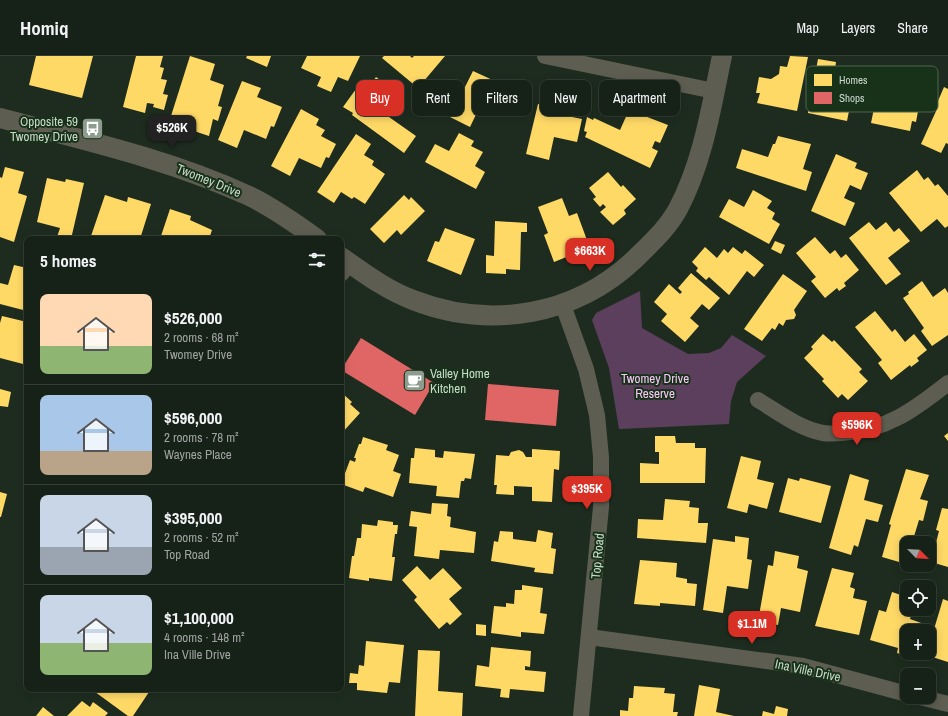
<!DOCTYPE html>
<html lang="en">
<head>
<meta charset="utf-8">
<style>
  :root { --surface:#162117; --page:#232e24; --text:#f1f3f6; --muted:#9ea3a1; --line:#353e36; --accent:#d93025 }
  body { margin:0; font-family:"Archivo Narrow",sans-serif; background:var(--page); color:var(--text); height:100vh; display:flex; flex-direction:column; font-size:15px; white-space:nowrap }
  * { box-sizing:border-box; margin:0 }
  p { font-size:13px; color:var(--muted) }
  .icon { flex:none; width:22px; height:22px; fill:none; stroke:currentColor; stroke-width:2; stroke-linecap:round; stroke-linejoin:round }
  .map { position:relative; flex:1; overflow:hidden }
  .panel { position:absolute; left:24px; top:180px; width:320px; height:456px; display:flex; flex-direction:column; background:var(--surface); border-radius:8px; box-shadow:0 2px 10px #0003,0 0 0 1px var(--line) }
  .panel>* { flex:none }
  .top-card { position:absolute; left:356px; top:24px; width:380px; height:36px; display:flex; gap:8px }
  .needle { width:26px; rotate:114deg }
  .tools { position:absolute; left:900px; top:480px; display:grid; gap:8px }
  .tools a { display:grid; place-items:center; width:36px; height:36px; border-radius:8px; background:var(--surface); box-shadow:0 2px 10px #0003,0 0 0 1px var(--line); font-size:20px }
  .price { position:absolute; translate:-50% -34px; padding:0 9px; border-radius:8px; background:var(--accent); color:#fff; font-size:13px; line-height:26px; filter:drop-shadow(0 1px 2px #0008) }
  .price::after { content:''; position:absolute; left:50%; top:24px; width:12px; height:9px; margin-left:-6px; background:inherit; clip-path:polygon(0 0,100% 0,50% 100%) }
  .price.current { background:#222; color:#fff }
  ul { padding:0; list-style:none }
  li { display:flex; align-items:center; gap:12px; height:100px; padding:0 16px }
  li+li { border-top:1px solid var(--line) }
  li span { display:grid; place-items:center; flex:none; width:112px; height:80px; border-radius:8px; color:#555 }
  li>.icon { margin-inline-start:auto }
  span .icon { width:48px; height:48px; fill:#fffc; stroke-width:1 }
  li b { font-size:17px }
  h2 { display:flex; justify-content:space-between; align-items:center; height:48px; padding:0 16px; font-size:17px }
  .tag { padding:0 14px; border-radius:8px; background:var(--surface); box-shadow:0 2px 10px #0003,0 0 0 1px var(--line); font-size:14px; line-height:36px }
  .tag.current { background:var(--accent); color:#fff }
  header { display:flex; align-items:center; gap:24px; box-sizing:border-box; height:56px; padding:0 20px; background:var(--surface); border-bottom:1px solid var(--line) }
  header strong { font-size:19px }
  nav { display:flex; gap:22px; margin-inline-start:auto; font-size:14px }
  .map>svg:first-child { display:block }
</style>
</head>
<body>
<header>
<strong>Homiq</strong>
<nav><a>Map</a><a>Layers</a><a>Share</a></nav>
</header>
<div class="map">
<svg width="948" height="660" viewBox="0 0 948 660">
  <rect width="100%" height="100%" fill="#1e2c1f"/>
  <path fill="#5c3f5d" d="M640 235 642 272 688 298 709 297 721 292 732 279 766 300 737 326 731 345 729 368 619 373 609 312 592 264 596 257Z"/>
  <path fill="#ffd966" d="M36 0H93L82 42 29 29Z
    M136 0H163L160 11 164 12 161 23 167 24 163 38 168 39 164 54 153 51 154 48 147 47 145 57 123 51Z
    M190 0 215 8 210 24 224 29 218 50 222 51 218 65 213 63 209 80 191 74 193 66 171 60Z
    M247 0H271L267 11 246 2Z
    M307 0H360L348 25 338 21 331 36 317 30 321 21 301 12Z
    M384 0H410L412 2 414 0H445L418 32 382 2Z
    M790 0 808 1 797 55 757 47 760 37H756L759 21 771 23 779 18 780 10 787 11Z
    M818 3 836 6 834 21 840 22 839 32 843 38 856 40 853 56 849 55 847 65 808 57Z
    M882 13 899 16 896 30 904 32 901 46 919 50 916 66 912 65 910 75 871 67Z
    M473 15 512 33 511 37 522 42 513 60 503 55 501 59 489 53 491 49 483 44 470 71 450 61Z
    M376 21 394 34 387 45 396 51 389 61 416 80 404 97 352 59 353 57 343 51 356 33 364 38Z
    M242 25 261 32 257 41 282 51 274 71 271 70 266 83 244 74 237 92 218 84Z
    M944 31 948 33V88L946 87 941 97 921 88 937 53 935 52Z
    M538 48 558 53 557 58 582 63 577 86 554 81 549 104 526 98Z
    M301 53 319 63 316 69 325 74 321 80 336 88 329 102 326 101 321 112 299 102 290 120 271 110Z
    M629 54 668 69 660 87 655 85 652 92 658 95 650 112 585 81 587 76 584 75 587 61 593 64 594 62 620 74Z
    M459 77 474 85 471 90 483 96 475 110 485 116 476 133 425 106 435 88 449 95Z
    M356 78 371 88 364 99 374 105 372 109 385 118 365 148 354 141 352 143 341 136 334 147 317 136Z
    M778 80 811 88 803 113 812 116 806 135 736 112 742 93 768 101 773 88H775Z
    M836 98 857 107 855 112 868 117 861 134 850 129 844 142 855 147 845 170 811 155Z
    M5 111 24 116 18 137 27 140 14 186 0 181V121L2 122Z
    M917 114 924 124 928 121 935 130 938 128 948 140V170L945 172 937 163 921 176 889 137Z
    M608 116 621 131 623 129 636 143 624 154 626 158 613 169 600 156 606 151 603 148 600 151 593 143 596 141 589 132Z
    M47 122 65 126 66 123 84 127 71 183 57 181 60 172 37 166Z
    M753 134 772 145 767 152 775 157 772 163 780 168 769 188 719 161 729 143 744 151Z
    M105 139 127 146 128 141 151 148 140 183H90Z
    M404 139 409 144 411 141 425 155 401 179 397 174 384 187 370 173Z
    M562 142 569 160 577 157 591 195 580 199 579 196 554 206 544 179 548 177 538 151Z
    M170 153 191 160 190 164 212 174 209 183H160Z
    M495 165 527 167V176H521L520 214 506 213V218L486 217V199L494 200Z
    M869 166 876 174 886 166 894 176 899 172 910 185 888 202 901 218 886 229 849 182Z
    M445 172 475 183 461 219 427 205 435 185 439 186Z
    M815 181 830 198 835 194 841 202 846 198 859 214 844 227 846 230 839 235 837 232 825 242 811 225 816 221 796 197Z
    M775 185 785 189 781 198 771 193Z
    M705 191 717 202 724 193 728 197 733 191 742 198 745 194 764 209 754 221 747 215 729 239 709 221 706 224 696 215 698 212 692 206Z
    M14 209 27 212V255L0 248V227L8 229Z
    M691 217 720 242 709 254 702 248 690 262 699 270 685 286 661 265 667 258 654 246 669 228 680 238 682 236 678 232Z
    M783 218 807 235 794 254 796 259 794 263 786 264 783 270 779 267 775 274 772 272 762 285 744 273Z
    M922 225 933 241 945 232 948 237V279L932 290 921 275 924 272 903 242 909 238 908 236Z
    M875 255 892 276 895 273 905 286 914 278 927 294 917 302 919 305 911 311 910 309 891 324 878 307 882 304 855 271Z
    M2 260 27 266 23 284 27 285V309L0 302V267Z
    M823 278 832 286 834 284 862 313 859 316 868 325 848 344 842 338 838 342 822 325 824 323 804 302 813 293 811 291Z
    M0 333 11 336 8 351 0 350Z
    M342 337 352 346 350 348 360 357 341 378Z
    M948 377V385L944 380Z
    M655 380H675L676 387H695V392H706L705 427H640V407L659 408V396H655Z
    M363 381 388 389 386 394 399 399 393 415 401 418 393 441 365 431 363 436 341 428 350 404 355 406 356 402H354L359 388H361Z
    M415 392 435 394V401L443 402 444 395 475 398 471 423 465 422 464 425H461L459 442 436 440 437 430 409 427 411 402H414Z
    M532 393 560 395 559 414 554 413 552 446 532 445V431L514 430V439L496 438 497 429H494L496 399 509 400 511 396 519 394 523 396 526 401H532Z
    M741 400 761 405 757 423 774 427 767 453 749 448 747 457 727 452Z
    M906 413 929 419 920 443 928 445 923 465 919 464 912 487H907L906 508 882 501 891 469 889 468Z
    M850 418 869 424 864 444 883 449 878 466 866 463 858 491 854 489 851 499 829 492Z
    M788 422 799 425 800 422 831 430 821 467 779 456Z
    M0 436 7 438 1 461H0Z
    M665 443 690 445 689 451 699 452 698 467H708L706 487 637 482 638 463 663 464Z
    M432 447 448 448 447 460 451 461 450 471 476 476 474 497 440 494 439 503 414 500 417 471 409 470 411 455 431 458Z
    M942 452 948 453V511L931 506 939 475 936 474Z
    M378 464 393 466V469H398L397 478H395L392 501H395L392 525 369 522V525L349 522 352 500H354L357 482H361L362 468 377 470Z
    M538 474 553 477 551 492 556 493 553 518 534 516 535 512 491 505 494 485 498 486 500 475 513 476V483L536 486Z
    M735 480 749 482 747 503 752 504 748 533 727 530 723 557 703 554 713 483 735 486Z
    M775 495 799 500 797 512 808 515 800 556 781 552 778 569 758 565 768 509 773 510Z
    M640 504 677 507 676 521 687 523V527L697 528 695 550 660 547V550L634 548Z
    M417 510 430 524 443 512 462 532 449 543 462 558 450 569 447 566 439 573 414 544 417 541 402 524Z
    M832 512 854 517 850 531 855 533 853 542 867 545 859 579 815 570Z
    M522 529 543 532 540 557 547 558 544 578 521 576V581L491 577 494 550 506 551V547L514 548 515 534H522Z
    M892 536 907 541V553H913L910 563 924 568 922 575H907V597H919L917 602 897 597 898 592 870 584 879 554 886 556Z
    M943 543 948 545V606L926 599 929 597V590Z
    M476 568 486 569V580L476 579Z
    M366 585 404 589 400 627 389 626 387 637 357 634V627H349L350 617 358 618 359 609 364 610Z
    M491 591 531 595 530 611 525 610V614L546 616 544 636 510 633 509 642 500 641 501 633 475 630 477 609 489 611Z
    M418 594 440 595 438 635 463 637 462 660H415Z
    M699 629 720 633 716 656 734 660H694Z
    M634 630 665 632 664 637 675 638 673 656H678L677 660H620V654L628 655 629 642H633Z
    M91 633H151L133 660H128Z
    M82 645 90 651 93 646 108 657 105 660H67Z
    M776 650 788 653 787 660H762L763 655 774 658Z
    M43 651 54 660H36Z"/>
  <path fill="#e06666" d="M361 282 434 327 415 359 341 314Z
    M488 328 559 334 556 370 485 364Z"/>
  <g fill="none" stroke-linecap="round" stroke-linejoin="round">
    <path stroke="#5d5d51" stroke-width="16" d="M545 0 714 35
      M341 218 350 207
      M563 249 586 313 597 359 601 401V451L581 660
      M758 344C778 356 800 373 823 377 829 378 836 377 842 377 886 375 915 353 948 327
      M589 581 803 610 907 638
      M920 641 948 648"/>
    <path stroke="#5d5d51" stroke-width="20" d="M0 62C83 84 168 103 247 139 271 150 295 167 317 183
      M341 201C364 217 386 234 413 244 490 274 575 260 635 203 651 187 667 173 678 153 703 106 711 52 722 0"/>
  </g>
  <defs>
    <symbol id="bus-square" viewBox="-11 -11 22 22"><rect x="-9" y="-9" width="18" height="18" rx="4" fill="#8d9c8e" stroke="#18321a"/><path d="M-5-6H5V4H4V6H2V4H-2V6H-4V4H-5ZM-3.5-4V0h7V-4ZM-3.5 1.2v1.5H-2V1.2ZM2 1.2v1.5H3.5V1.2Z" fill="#fff"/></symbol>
    <symbol id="cafe-square" viewBox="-11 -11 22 22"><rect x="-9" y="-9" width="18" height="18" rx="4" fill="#8d9c8e" stroke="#18321a"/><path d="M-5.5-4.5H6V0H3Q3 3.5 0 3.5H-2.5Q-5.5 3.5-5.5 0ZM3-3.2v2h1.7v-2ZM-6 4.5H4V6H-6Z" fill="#fff"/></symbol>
  </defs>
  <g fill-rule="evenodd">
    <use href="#bus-square" x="80" y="60" width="25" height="25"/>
    <use href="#cafe-square" x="402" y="312" width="25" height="25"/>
  </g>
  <g text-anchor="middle" stroke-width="4" stroke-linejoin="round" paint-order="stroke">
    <g font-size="13" fill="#c9d9ca" stroke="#18321a" text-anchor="end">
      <text x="78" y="70">Opposite 59<tspan x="78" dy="15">Twomey Drive</tspan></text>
      <text x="430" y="322" text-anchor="start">Valley Home<tspan x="430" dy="15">Kitchen</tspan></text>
    </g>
    <g font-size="13" fill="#c9d9ca" stroke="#18321a">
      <text transform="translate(209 124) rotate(22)" y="5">Twomey Drive</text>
      <text transform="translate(597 500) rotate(-85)" y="5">Top Road</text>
      <text transform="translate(808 614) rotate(12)" y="5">Ina Ville Drive</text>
    </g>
    <g font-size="13" fill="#f8c8f8" stroke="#18321a">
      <text x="655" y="327">Twomey Drive<tspan x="655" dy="15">Reserve</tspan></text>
    </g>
  </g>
  <rect x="806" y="10" width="132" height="46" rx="6" fill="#18321a" stroke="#4d644f" stroke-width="1"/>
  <rect x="814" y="18" width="18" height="12" fill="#ffd966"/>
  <rect x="814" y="36" width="18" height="12" fill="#e06666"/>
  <g font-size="11" fill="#c9d9ca">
    <text x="839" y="28">Homes</text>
    <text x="839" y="46">Shops</text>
  </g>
</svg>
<div class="tools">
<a><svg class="needle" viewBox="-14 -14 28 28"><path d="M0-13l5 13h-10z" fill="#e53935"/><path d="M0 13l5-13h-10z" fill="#9ea3a1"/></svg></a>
<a><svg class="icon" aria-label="locate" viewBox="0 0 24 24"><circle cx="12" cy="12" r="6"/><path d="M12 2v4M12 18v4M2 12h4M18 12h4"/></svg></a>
<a>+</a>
<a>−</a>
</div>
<b class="price current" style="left:172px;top:93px">$526K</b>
<b class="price" style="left:590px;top:216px">$663K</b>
<b class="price" style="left:857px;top:390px">$596K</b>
<b class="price" style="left:587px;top:454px">$395K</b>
<b class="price" style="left:752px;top:589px">$1.1M</b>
<div class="top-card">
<a class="tag current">Buy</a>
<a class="tag">Rent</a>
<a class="tag">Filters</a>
<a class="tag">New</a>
<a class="tag">Apartment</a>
</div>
<section class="panel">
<h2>5 homes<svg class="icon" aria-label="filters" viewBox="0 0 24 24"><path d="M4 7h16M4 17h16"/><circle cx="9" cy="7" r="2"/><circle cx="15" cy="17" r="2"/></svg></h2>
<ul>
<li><span style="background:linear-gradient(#ffd9b3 65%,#8fb573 0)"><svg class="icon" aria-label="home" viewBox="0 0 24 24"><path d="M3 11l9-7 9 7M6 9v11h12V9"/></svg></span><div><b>$526,000</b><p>2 rooms · 68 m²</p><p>Twomey Drive</p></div></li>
<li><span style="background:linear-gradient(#a9c7e8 70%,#b9a48a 0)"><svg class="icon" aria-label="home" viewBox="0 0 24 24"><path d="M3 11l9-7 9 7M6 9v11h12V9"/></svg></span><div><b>$596,000</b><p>2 rooms · 78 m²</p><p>Waynes Place</p></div></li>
<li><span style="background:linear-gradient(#c9d6e8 65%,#9aa5b1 0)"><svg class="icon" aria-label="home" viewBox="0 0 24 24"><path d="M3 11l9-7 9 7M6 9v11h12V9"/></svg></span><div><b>$395,000</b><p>2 rooms · 52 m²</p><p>Top Road</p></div></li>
<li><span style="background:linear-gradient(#c9d6e8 60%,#8fb573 0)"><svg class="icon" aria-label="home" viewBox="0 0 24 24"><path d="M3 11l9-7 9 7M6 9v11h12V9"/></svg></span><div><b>$1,100,000</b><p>4 rooms · 148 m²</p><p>Ina Ville Drive</p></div></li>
</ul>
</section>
</div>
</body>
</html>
